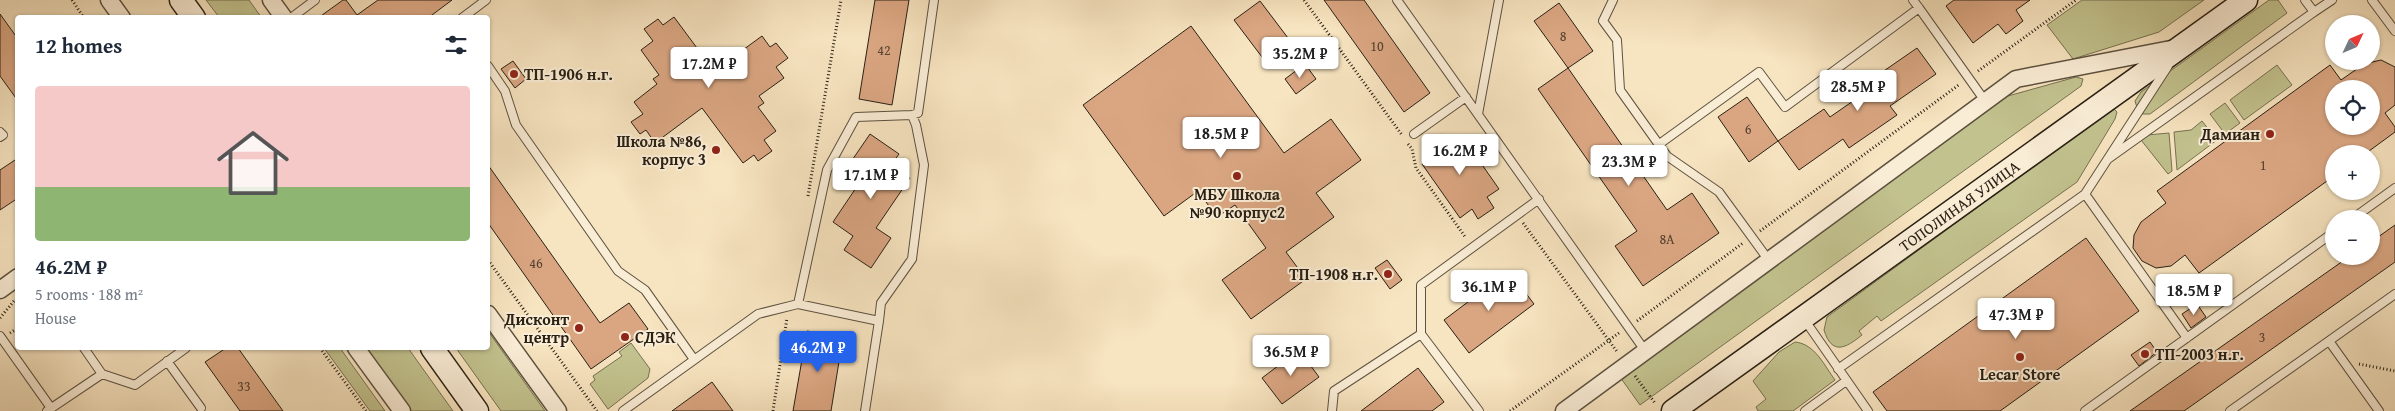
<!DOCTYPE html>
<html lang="en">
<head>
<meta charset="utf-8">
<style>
  :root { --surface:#fff; --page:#f2f2f3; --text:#1f2937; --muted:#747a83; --line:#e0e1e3; --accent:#2563eb }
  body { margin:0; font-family:"Gentium Book Plus",serif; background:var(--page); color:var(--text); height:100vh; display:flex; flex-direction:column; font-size:19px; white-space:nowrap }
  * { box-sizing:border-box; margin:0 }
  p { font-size:16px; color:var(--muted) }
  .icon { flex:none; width:28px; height:28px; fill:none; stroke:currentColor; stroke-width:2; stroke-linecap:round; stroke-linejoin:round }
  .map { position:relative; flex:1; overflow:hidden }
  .sheet { position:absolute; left:15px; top:15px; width:475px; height:335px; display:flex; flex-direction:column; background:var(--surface); border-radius:5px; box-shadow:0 1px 4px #0004 }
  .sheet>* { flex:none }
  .needle { width:32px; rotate:46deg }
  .fabs { position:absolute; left:2325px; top:15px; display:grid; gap:10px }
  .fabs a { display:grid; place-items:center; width:55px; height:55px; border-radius:50%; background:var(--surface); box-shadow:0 1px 4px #0004; font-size:25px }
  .price { position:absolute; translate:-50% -42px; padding:0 11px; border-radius:5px; background:#fff; color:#222; font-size:16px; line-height:32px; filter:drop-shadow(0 1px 2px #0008) }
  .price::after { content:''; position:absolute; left:50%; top:30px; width:15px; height:11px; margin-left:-8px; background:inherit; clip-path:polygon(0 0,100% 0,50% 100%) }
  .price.active { background:var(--accent); color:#fff }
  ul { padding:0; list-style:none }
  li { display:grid; align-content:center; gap:10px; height:265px; padding:0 20px }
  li+li { border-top:1px solid var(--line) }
  li span { display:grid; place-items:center; height:155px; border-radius:5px; color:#555 }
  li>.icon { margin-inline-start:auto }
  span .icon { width:90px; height:90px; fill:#fffc; stroke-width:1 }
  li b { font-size:21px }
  h2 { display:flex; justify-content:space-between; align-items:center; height:60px; padding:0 20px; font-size:21px }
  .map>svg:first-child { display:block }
</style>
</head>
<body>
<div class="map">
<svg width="2395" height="411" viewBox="0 0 2395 411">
  <rect width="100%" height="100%" fill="#f7e4c0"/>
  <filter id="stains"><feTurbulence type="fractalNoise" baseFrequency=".004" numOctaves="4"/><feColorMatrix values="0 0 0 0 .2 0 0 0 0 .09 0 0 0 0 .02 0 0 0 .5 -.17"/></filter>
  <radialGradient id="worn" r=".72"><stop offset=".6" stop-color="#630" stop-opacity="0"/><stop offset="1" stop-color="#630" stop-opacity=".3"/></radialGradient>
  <path fill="#c2c28e" stroke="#767151" d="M206 0H249L261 17H219Z
    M2082 0H2204L2159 32 2073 59 2047 25Z
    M2269 0H2278L2287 13 2150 114H2139L2135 101 2141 92Z
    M2277 65 2292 85 2244 120 2230 100Z
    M2076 77 2083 79 2081 86 1640 405 1620 377 2008 96Z
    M2225 103 2240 123 2225 134 2210 114Z
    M2111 110 2114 109 2117 112 2115 119 2077 182 1881 321 1877 316 1859 331 1862 335C1846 348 1832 356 1824 330L1827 317Z
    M2202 121 2217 140 2177 170 2174 132 2191 130Z
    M2169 133 2172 171 2168 174 2141 140 2147 135Z
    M488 331 545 411H501L456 348H488Z
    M1795 342C1815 344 1824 365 1835 380L1793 411H1758L1756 407 1766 399 1753 381 1779 352Z
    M631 343 650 369 648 378 608 409 590 384 595 380 593 376 622 356 619 352Z
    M324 348H340L385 411H370Z
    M364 348H408L453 411H410Z"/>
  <path fill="#daa682" stroke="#292014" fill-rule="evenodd" d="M343 0H346L357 15 378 0H452L428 18H318Z
    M875 0H909L892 105 859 99Z
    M1324 0H1364L1430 93 1404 112Z
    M1954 0H2030L2016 10 2023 21 2006 34 1998 24 1973 43 1946 6Z
    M1260 1 1288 38 1262 57 1234 20Z
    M1559 3 1593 51 1568 68 1534 21Z
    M0 14 18 39V101L0 76Z
    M674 17 714 71 762 36 770 47 776 43 788 58 776 67 784 78 759 96 764 103 758 107 776 131 764 140 772 151 758 161 754 155 743 163 702 108 655 143 646 130 640 134 631 122 643 114 634 102 657 84 653 79 659 75 641 50 653 41 644 29 658 19 663 25Z
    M1191 26 1284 153 1331 119 1361 160 1316 193 1334 217 1286 252 1306 279 1251 319 1222 280 1266 248 1235 205 1217 217 1198 191 1164 216 1083 105Z
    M1917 48 1936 74 1890 106 1897 115 1849 148 1843 139 1799 170 1778 141 1824 109 1830 117 1869 90 1865 84Z
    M2381 60 2395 67V105L2385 113 2395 127V132L2365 154H2334V176L2199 273 2185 255 2171 266 2156 268 2142 261 2133 248 2134 235 2141 222 2166 203 2157 191 2330 65 2341 80 2364 64ZM2334 89H2371V126H2334Z
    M513 61 526 79 515 88 501 69Z
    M1305 64 1316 79 1296 94 1285 79Z
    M1568 68 1667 210 1692 193 1719 233 1643 286 1615 246 1637 231 1538 89Z
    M1747 97 1778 141 1749 162 1718 117Z
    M870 134 899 154 891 165 910 178 876 228 891 238 871 268 844 250 853 236 833 222 862 179 846 169Z
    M1442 134 1450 145 1462 136 1499 189 1487 197 1494 208 1478 219 1472 209 1460 218 1422 164 1433 157 1425 145Z
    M18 158V198L0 210V170Z
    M488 165 600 323 629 303 648 329 591 369 488 223Z
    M2395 225V262L2184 411H2130L2350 256H2371V242Z
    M2086 238 2139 311 2000 411H1887L1873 392Z
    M1387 260 1402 280 1390 289 1375 268Z
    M1509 271 1534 304 1469 353 1444 320Z
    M2197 304 2206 317 2191 328 2182 314Z
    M807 331 843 337 831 411H793Z
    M2150 342 2157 352 2139 366 2131 355Z
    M226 348H238L283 411H240L205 362Z
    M1299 350 1319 377 1282 404 1262 378Z
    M1418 368 1444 402 1432 411H1361Z
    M712 382 733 411H672Z"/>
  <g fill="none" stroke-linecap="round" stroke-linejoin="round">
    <defs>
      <path id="service" d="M1397 0 1646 352
        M1613 0 1603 21 1617 40 1620 90 1667 156 1719 192 1770 262
        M1913 0 1919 8
        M2372 0 2395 31
        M2314 12 2332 0
        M291 18 315 0
        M462 18 486 0
        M488 66 505 91 516 125 618 271 645 290 693 358
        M1478 114 1499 0
        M0 132 3 135 0 137
        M1414 134 1466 97
        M1658 145 1759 72 1785 107 1919 8 1985 101
        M2108 159 2314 12 2305 0
        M2085 194 2187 338
        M2352 219 2395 188
        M798 304 879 321 881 303 912 259 924 165 916 125 912 115
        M1804 319 1868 411
        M0 336 51 408
        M2329 341 2379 411
        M167 361 201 408
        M1838 369 2085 194 2168 66
        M102 374 135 385 186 348
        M47 411 102 374 84 348
        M623 411 758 314 798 304 827 170 856 117 912 115 918 113 934 0
        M865 411 879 321
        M1332 411 1334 391 1421 334
        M1479 411 1421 334V285L1539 199
        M1805 411 1846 381
        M2085 411 2334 232
        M2230 411 2395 294"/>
      <path id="minor" d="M109 0 122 18
        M271 0 284 18
        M0 290 18 277
        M488 314 558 411
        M356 348 402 411
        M1564 411 2016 79 2176 48"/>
      <g id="secondary">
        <path d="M181 0 194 18"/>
        <path d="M432 348 477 411"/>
        <path id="s1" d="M1673 411 2246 0"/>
      </g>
    </defs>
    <use href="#service" stroke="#5c513f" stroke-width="10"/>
    <use href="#minor" stroke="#5c513f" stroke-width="19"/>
    <use href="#secondary" stroke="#292014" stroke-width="25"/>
    <path stroke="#292014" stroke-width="3" stroke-dasharray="1 2.5" stroke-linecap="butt" d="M72 0 84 18
      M1304 0 1402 135
      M1978 71 2076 0
      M1408 144 1412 149 1416 168 1466 238
      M808 196 841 0
      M1523 223 1618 353
      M1760 231 1960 84
      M488 260 597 411
      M0 318 14 301
      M1637 321 1743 243
      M10 333 18 328
      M320 348 366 411
      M2359 364 2395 371
      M1635 376 1655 403
      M773 411 787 318
      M1510 411 1619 333"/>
    <use href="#service" stroke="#faedd6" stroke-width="8"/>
    <use href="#minor" stroke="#faedd6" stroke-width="16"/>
    <use href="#secondary" stroke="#faedd6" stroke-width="22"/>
  </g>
  <g fill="#8f2418" stroke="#faedd6" stroke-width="2">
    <circle cx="514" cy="74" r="5"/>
    <circle cx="2270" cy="134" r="5"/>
    <circle cx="716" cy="150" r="5"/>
    <circle cx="1237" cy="176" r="5"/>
    <circle cx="1388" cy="274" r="5"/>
    <circle cx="579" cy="328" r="5"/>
    <circle cx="625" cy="337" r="5"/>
    <circle cx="2145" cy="354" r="5"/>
    <circle cx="2020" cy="357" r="5"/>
  </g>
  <g text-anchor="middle" stroke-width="4" stroke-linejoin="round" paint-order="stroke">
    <g font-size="14" fill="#554230">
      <text x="1563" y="41">8</text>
      <text x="1377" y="51">10</text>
      <text x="884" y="55">42</text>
      <text x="1748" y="134">6</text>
      <text x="2263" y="170">1</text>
      <text x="1667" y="244">8А</text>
      <text x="536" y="268">46</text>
      <text x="2262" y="342">3</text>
      <text x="244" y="391">33</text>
    </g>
    <g font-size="16" font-weight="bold" fill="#292014" stroke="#faedd6" text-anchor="end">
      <text x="524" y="80" text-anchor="start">ТП-1906 н.г.</text>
      <text x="2260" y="140">Дамиан</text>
      <text x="706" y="147">Школа №86,<tspan x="706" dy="18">корпус 3</tspan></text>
      <text x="1237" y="200" text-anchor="middle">МБУ Школа<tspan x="1237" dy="18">№90 корпус2</tspan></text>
      <text x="1378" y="280">ТП-1908 н.г.</text>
      <text x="569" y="325">Дисконт<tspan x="569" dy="18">центр</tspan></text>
      <text x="635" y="343" text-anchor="start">СДЭК</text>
      <text x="2155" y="360" text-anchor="start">ТП-2003 н.г.</text>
      <text x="2020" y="380" text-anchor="middle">Lecar Store</text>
    </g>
    <g font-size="16" fill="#292014" stroke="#faedd6">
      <text dy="6" stroke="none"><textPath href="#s1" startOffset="352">ТОПОЛИНАЯ УЛИЦА</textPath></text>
    </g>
  </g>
  <rect width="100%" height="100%" filter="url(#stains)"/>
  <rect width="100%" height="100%" fill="url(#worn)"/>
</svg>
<div class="fabs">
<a><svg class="needle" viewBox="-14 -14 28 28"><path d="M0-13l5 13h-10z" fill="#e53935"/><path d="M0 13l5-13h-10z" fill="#747a83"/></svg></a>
<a><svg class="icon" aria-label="locate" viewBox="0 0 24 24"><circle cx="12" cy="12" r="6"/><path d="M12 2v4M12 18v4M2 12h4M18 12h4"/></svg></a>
<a>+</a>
<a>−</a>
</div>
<b class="price" style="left:1300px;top:79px">35.2M ₽</b>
<b class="price" style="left:709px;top:89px">17.2M ₽</b>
<b class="price" style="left:1858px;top:112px">28.5M ₽</b>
<b class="price" style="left:1221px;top:159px">18.5M ₽</b>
<b class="price" style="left:1460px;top:176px">16.2M ₽</b>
<b class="price" style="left:1629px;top:187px">23.3M ₽</b>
<b class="price" style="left:871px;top:200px">17.1M ₽</b>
<b class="price" style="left:1489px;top:312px">36.1M ₽</b>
<b class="price" style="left:2194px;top:316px">18.5M ₽</b>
<b class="price" style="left:2016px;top:340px">47.3M ₽</b>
<b class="price active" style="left:818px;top:373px">46.2M ₽</b>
<b class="price" style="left:1291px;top:377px">36.5M ₽</b>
<section class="sheet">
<h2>12 homes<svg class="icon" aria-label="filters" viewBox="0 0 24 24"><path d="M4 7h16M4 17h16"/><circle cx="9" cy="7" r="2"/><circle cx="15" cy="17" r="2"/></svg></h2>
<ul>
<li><span style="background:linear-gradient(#f6c9c9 65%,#8fb573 0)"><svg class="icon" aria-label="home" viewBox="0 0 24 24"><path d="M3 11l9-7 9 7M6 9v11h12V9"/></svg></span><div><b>46.2M ₽</b><p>5 rooms · 188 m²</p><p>House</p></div></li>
</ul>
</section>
</div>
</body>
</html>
